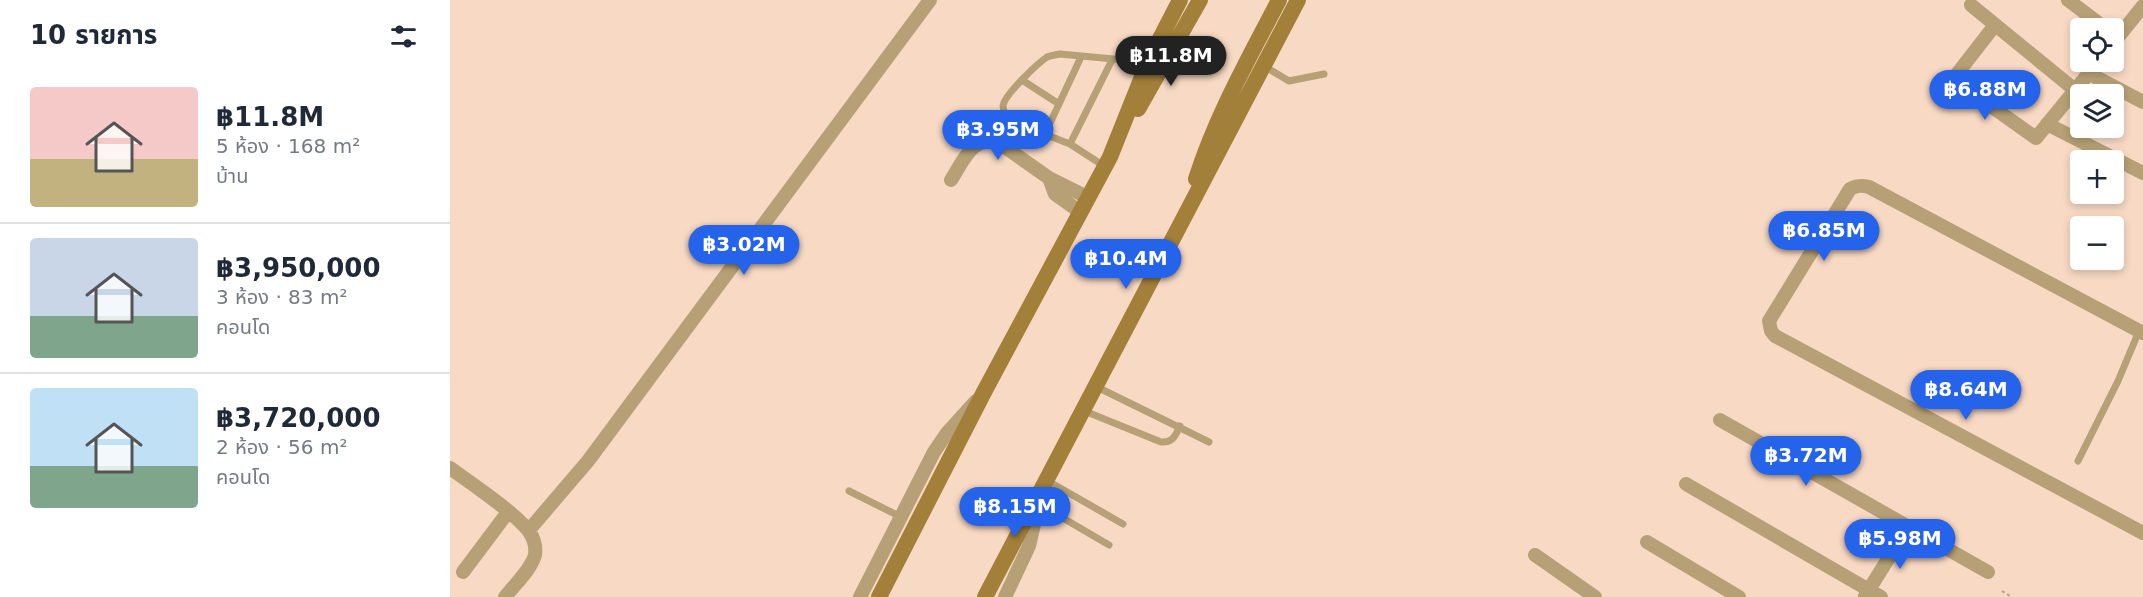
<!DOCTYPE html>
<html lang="th">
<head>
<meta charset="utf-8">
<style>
  :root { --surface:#fff; --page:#f2f2f3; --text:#1f2937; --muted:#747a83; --line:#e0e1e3; --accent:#2563eb }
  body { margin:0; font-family:"DejaVu Sans","Noto Sans Thai",sans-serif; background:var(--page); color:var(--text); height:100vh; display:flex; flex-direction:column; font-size:22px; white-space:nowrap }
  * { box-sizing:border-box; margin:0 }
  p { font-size:20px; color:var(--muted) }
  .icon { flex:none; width:33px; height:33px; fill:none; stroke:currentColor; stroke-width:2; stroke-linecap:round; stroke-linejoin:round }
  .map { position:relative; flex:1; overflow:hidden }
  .side { display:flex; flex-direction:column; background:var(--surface); width:450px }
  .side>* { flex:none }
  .controls { position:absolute; left:1620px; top:18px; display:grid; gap:12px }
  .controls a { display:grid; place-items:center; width:54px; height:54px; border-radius:6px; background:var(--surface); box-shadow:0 3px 9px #0003; font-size:30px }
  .price { position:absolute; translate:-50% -51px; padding:0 14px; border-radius:21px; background:var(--accent); color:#fff; font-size:20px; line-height:39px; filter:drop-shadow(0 2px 3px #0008) }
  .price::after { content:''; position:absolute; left:50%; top:36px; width:18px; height:14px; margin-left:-9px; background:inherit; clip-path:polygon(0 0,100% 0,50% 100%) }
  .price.selected { background:#222; color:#fff }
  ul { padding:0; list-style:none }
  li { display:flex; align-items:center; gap:18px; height:150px; padding:0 30px }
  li+li { border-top:2px solid var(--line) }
  li span { display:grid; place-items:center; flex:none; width:168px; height:120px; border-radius:6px; color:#555 }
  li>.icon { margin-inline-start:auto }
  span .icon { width:72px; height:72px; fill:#fffc; stroke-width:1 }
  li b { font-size:26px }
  h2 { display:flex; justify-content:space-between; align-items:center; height:72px; padding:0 30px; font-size:26px }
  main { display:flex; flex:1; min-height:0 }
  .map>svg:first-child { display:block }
</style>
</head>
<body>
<main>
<section class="side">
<h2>10 รายการ<svg class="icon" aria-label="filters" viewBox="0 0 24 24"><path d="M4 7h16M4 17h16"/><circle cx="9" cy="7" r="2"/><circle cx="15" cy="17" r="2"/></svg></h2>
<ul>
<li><span style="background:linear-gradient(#f6c9c9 60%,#c2b280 0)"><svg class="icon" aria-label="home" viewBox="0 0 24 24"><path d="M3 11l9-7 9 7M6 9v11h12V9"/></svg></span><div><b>฿11.8M</b><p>5 ห้อง · 168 m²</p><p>บ้าน</p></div></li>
<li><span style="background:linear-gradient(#c9d6e8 65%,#7fa58c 0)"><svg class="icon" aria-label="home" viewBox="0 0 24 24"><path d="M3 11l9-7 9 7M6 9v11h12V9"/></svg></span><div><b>฿3,950,000</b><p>3 ห้อง · 83 m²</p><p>คอนโด</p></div></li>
<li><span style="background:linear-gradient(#bfe0f5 65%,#7fa58c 0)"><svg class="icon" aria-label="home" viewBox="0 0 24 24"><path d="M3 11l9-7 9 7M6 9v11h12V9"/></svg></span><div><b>฿3,720,000</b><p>2 ห้อง · 56 m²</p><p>คอนโด</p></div></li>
</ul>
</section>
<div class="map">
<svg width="1693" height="597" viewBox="0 0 1693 597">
  <rect width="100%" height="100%" fill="#f8d9c4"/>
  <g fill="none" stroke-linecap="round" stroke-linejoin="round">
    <path stroke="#b9a190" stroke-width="2" stroke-dasharray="3 3" stroke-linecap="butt" d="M1552 591 1562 597"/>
    <path stroke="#b7a075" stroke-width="7" d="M814 66 839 81 874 74
      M572 80 609 104
      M594 136 631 57
      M620 144 662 60
      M654 166 620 144 563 122C558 117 553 113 553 106 554 95 587 64 597 57 601 55 605 55 610 54L696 62
      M647 387 759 442
      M632 410 711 442C723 443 725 436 730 426
      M1628 461 1668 381 1689 331
      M598 481 673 524
      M399 491 451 517
      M589 504 659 545"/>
    <path stroke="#b7a075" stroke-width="14" d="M1618 0 1655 28
      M1521 5 1625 90
      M1664 42 1693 6
      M1638 73 1693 102
      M1503 79 1586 138 1648 62
      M1493 92 1545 25
      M1597 124 1693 173
      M599 178 605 194 629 211
      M501 180C514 160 523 132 552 145L599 178 637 197
      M1693 333 1419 187C1412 185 1407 185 1400 189L1319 321 1321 331 1325 336 1693 533
      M1270 420 1538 572
      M0 468C19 482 69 515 80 533 84 539 86 547 85 555 81 570 64 585 55 597
      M1236 484 1431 597
      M79 530 138 461 480 0
      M1197 542 1289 597
      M1085 555 1145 597
      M13 572 58 512
      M1415 596 1458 527
      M410 597 484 452 497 433 526 401
      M555 597 579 546 590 499"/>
    <path stroke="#a3803a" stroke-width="16" d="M688 109 750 0
      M746 179C766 116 799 58 829 0
      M429 597 534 392 660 157 698 62 730 0
      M535 597 848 0"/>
  </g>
</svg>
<div class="controls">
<a><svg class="icon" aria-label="locate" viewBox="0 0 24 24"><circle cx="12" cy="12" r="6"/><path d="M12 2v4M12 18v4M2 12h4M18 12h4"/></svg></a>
<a><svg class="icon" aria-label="layers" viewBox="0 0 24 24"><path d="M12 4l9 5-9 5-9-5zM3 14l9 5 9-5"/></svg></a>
<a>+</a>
<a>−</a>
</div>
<b class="price selected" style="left:721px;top:87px">฿11.8M</b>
<b class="price" style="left:1535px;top:121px">฿6.88M</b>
<b class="price" style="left:548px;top:161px">฿3.95M</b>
<b class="price" style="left:1374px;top:262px">฿6.85M</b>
<b class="price" style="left:294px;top:276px">฿3.02M</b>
<b class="price" style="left:676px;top:290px">฿10.4M</b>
<b class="price" style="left:1516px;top:421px">฿8.64M</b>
<b class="price" style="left:1356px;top:487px">฿3.72M</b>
<b class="price" style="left:565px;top:538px">฿8.15M</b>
<b class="price" style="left:1450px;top:570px">฿5.98M</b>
</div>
</main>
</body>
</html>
